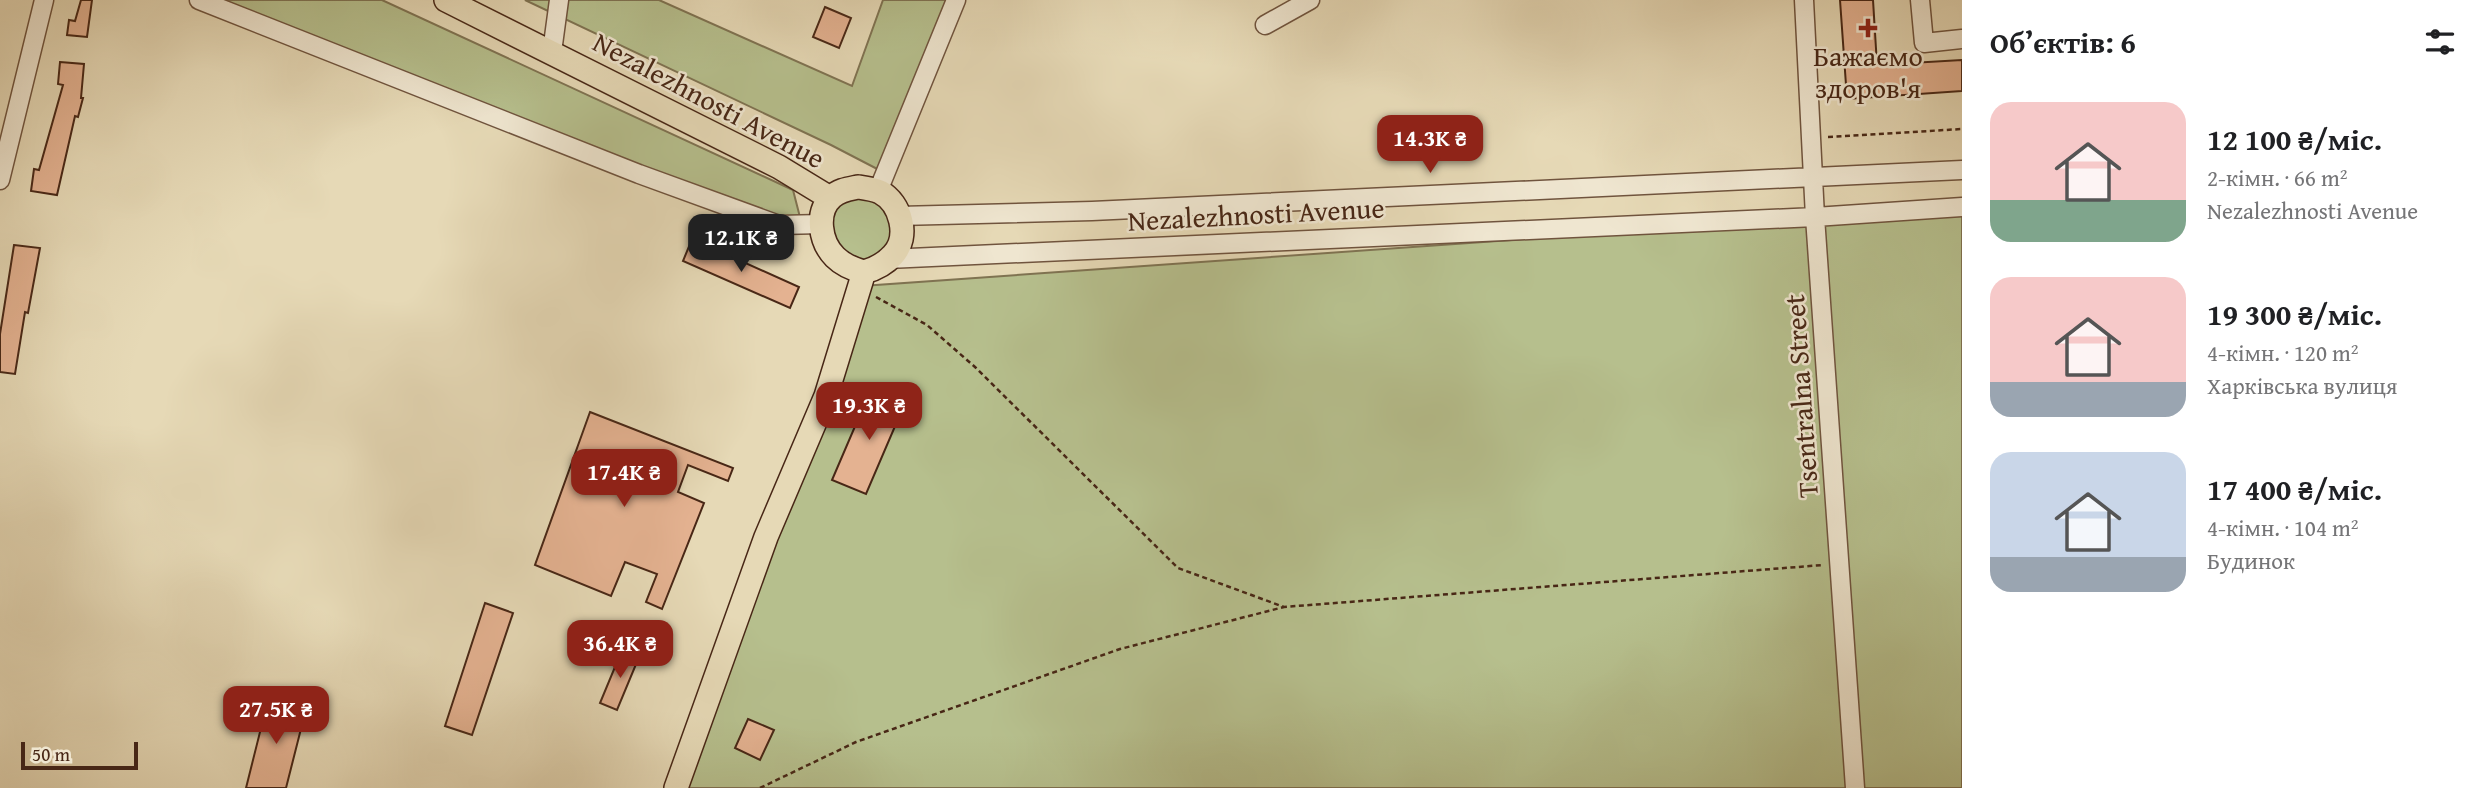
<!DOCTYPE html>
<html lang="uk">
<head>
<meta charset="utf-8">
<style>
  :root { --surface:#fff; --page:#f6f6f6; --text:#202124; --muted:#757577; --accent:#8f2418 }
  body { margin:0; font-family:"Gentium Book Plus",serif; background:var(--page); color:var(--text); height:100vh; display:flex; flex-direction:column; font-size:26px; white-space:nowrap }
  * { box-sizing:border-box; margin:0 }
  p { font-size:23px; color:var(--muted) }
  .icon { flex:none; width:38px; height:38px; fill:none; stroke:currentColor; stroke-width:2; stroke-linecap:round; stroke-linejoin:round }
  .map { position:relative; flex:1; overflow:hidden }
  .details { display:flex; flex-direction:column; background:var(--surface); width:525px }
  .details>* { flex:none }
  .scale { position:absolute; left:21px; bottom:18px; width:117px; box-sizing:border-box; padding-left:7px; border:4px solid #482716; border-top:0; font-size:19px; line-height:24px; white-space:nowrap; color:#482716; -webkit-text-stroke:5px #efe6d0; paint-order:stroke }
  .price { position:absolute; translate:-50% -60px; padding:0 16px; border-radius:14px; background:var(--accent); color:#fff; font-size:23px; line-height:46px; filter:drop-shadow(0 2px 4px #0008) }
  .price::after { content:''; position:absolute; left:50%; top:42px; width:21px; height:16px; margin-left:-10px; background:inherit; clip-path:polygon(0 0,100% 0,50% 100%) }
  .price.selected { background:#222; color:#fff }
  ul { padding:0; list-style:none }
  li { display:flex; align-items:center; gap:21px; height:175px; padding:0 28px }
  li span { display:grid; place-items:center; flex:none; width:196px; height:140px; border-radius:21px; color:#555 }
  li>.icon { margin-inline-start:auto }
  span .icon { width:84px; height:84px; fill:#fffc; stroke-width:1 }
  li b { font-size:30px }
  h2 { display:flex; justify-content:space-between; align-items:center; height:84px; padding:0 28px; font-size:30px }
  main { display:flex; flex:1; min-height:0 }
  .map>svg:first-child { display:block }
</style>
</head>
<body>
<main>
<div class="map">
<svg width="1962" height="788" viewBox="0 0 1962 788">
  <rect width="100%" height="100%" fill="#e6d9b6"/>
  <filter id="stains"><feTurbulence type="fractalNoise" baseFrequency=".00286" numOctaves="4"/><feColorMatrix values="0 0 0 0 .2 0 0 0 0 .09 0 0 0 0 .02 0 0 0 .5 -.17"/></filter>
  <radialGradient id="worn" r=".72"><stop offset=".6" stop-color="#630" stop-opacity="0"/><stop offset="1" stop-color="#630" stop-opacity=".3"/></radialGradient>
  <path fill="#b6bf8d" stroke="#7f7352" stroke-width="2" d="M199 0H382L793 190 802 225H779Z
    M525 0H659L852 86 883 0H956L885 173 831 145Z
    M878 191 901 228 878 268 836 258 826 205Z
    M1962 208V788H676L862 286Z"/>
  <path fill="#e4b291" stroke="#482716" stroke-width="2" d="M81 0H92L87 37 67 35 69 20 75 21Z
    M1840 0H1873L1877 65 1962 60V91L1847 99Z
    M825 7 851 18 839 48 813 37Z
    M60 62 84 64 81 98H83L78 117 75 116 57 195 31 191 34 169 39 170 63 85 58 84Z
    M692 239 799 287 790 308 683 261Z
    M14 245 40 248 28 313 25 312 15 374 0 372V334Z
    M871 389 905 403 866 494 832 480Z
    M590 412 733 468 728 481 688 465 678 492 704 503 662 609 646 602 657 574 625 562 611 596 535 565Z
    M485 603 513 613 472 735 445 726Z
    M622 650 639 657 617 710 600 703Z
    M268 700 306 709 286 788H246Z
    M748 719 774 730 760 760 735 748Z"/>
  <g fill="none" stroke-linecap="round" stroke-linejoin="round">
    <defs>
      <path id="minor" d="M199 0 639 174 779 225 822 224
        M1804 0 1815 217 1855 788
        M1920 0 1924 43 1962 39
        M1265 25 1310 0
        M552 52 559 0
        M0 180 44 0
        M878 191 956 0
        M899 216 1092 211 1962 170
        M888 259 1815 217 1962 207"/>
      <path id="major" d="M446 0 779 167 830 198
        M858 187C865 188 873 189 880 192 901 203 910 237 893 255 885 264 875 269 864 272 853 269 843 265 835 257 820 242 815 212 832 197 839 190 848 189 858 187Z
        M676 788 766 537 826 396 864 272"/>
    </defs>
    <use href="#minor" stroke="#70543e" stroke-width="21"/>
    <use href="#major" stroke="#482716" stroke-width="26"/>
    <path stroke="#482716" stroke-width="2.5" stroke-dasharray="5 3.5" stroke-linecap="butt" d="M1828 137 1962 129
      M876 297 927 325 975 367 1178 568 1284 607 1823 565
      M760 788 856 742 1120 649 1284 607"/>
    <use href="#minor" stroke="#efe6d0" stroke-width="18"/>
    <use href="#major" stroke="#e6d9b6" stroke-width="23"/>
  </g>
  <path fill="#8f2418" stroke="#efe6d0" stroke-width="2.5" d="M1864.5 17.5h7v7h7v7h-7v7h-7v-7h-7v-7h7z"/>
  <g text-anchor="middle" stroke-width="5" stroke-linejoin="round" paint-order="stroke">
    <g font-size="28" fill="#482716" stroke="#efe6d0">
      <text x="1868" y="66">Бажаємо<tspan x="1868" dy="32">здоров'я</tspan></text>
    </g>
    <g font-size="28" fill="#482716" stroke="#efe6d0">
      <text transform="translate(709 100) rotate(28)" y="10">Nezalezhnosti Avenue</text>
      <text transform="translate(1256 214) rotate(-3)" y="10">Nezalezhnosti Avenue</text>
      <text transform="translate(1801 396) rotate(-94)" y="10">Tsentralna Street</text>
    </g>
  </g>
  <rect width="100%" height="100%" filter="url(#stains)"/>
  <rect width="100%" height="100%" fill="url(#worn)"/>
</svg>
<div class="scale">50 m</div>
<b class="price" style="left:1430px;top:175px">14.3K ₴</b>
<b class="price selected" style="left:741px;top:274px">12.1K ₴</b>
<b class="price" style="left:869px;top:442px">19.3K ₴</b>
<b class="price" style="left:624px;top:509px">17.4K ₴</b>
<b class="price" style="left:620px;top:680px">36.4K ₴</b>
<b class="price" style="left:276px;top:746px">27.5K ₴</b>
</div>
<section class="details">
<h2>Об’єктів: 6<svg class="icon" aria-label="filters" viewBox="0 0 24 24"><path d="M4 7h16M4 17h16"/><circle cx="9" cy="7" r="2"/><circle cx="15" cy="17" r="2"/></svg></h2>
<ul>
<li><span style="background:linear-gradient(#f6c9c9 70%,#7fa58c 0)"><svg class="icon" aria-label="home" viewBox="0 0 24 24"><path d="M3 11l9-7 9 7M6 9v11h12V9"/></svg></span><div><b>12 100 ₴/міс.</b><p>2-кімн. · 66 m²</p><p>Nezalezhnosti Avenue</p></div></li>
<li><span style="background:linear-gradient(#f6c9c9 75%,#9aa5b1 0)"><svg class="icon" aria-label="home" viewBox="0 0 24 24"><path d="M3 11l9-7 9 7M6 9v11h12V9"/></svg></span><div><b>19 300 ₴/міс.</b><p>4-кімн. · 120 m²</p><p>Харківська вулиця</p></div></li>
<li><span style="background:linear-gradient(#c9d6e8 75%,#9aa5b1 0)"><svg class="icon" aria-label="home" viewBox="0 0 24 24"><path d="M3 11l9-7 9 7M6 9v11h12V9"/></svg></span><div><b>17 400 ₴/міс.</b><p>4-кімн. · 104 m²</p><p>Будинок</p></div></li>
</ul>
</section>
</main>
</body>
</html>
